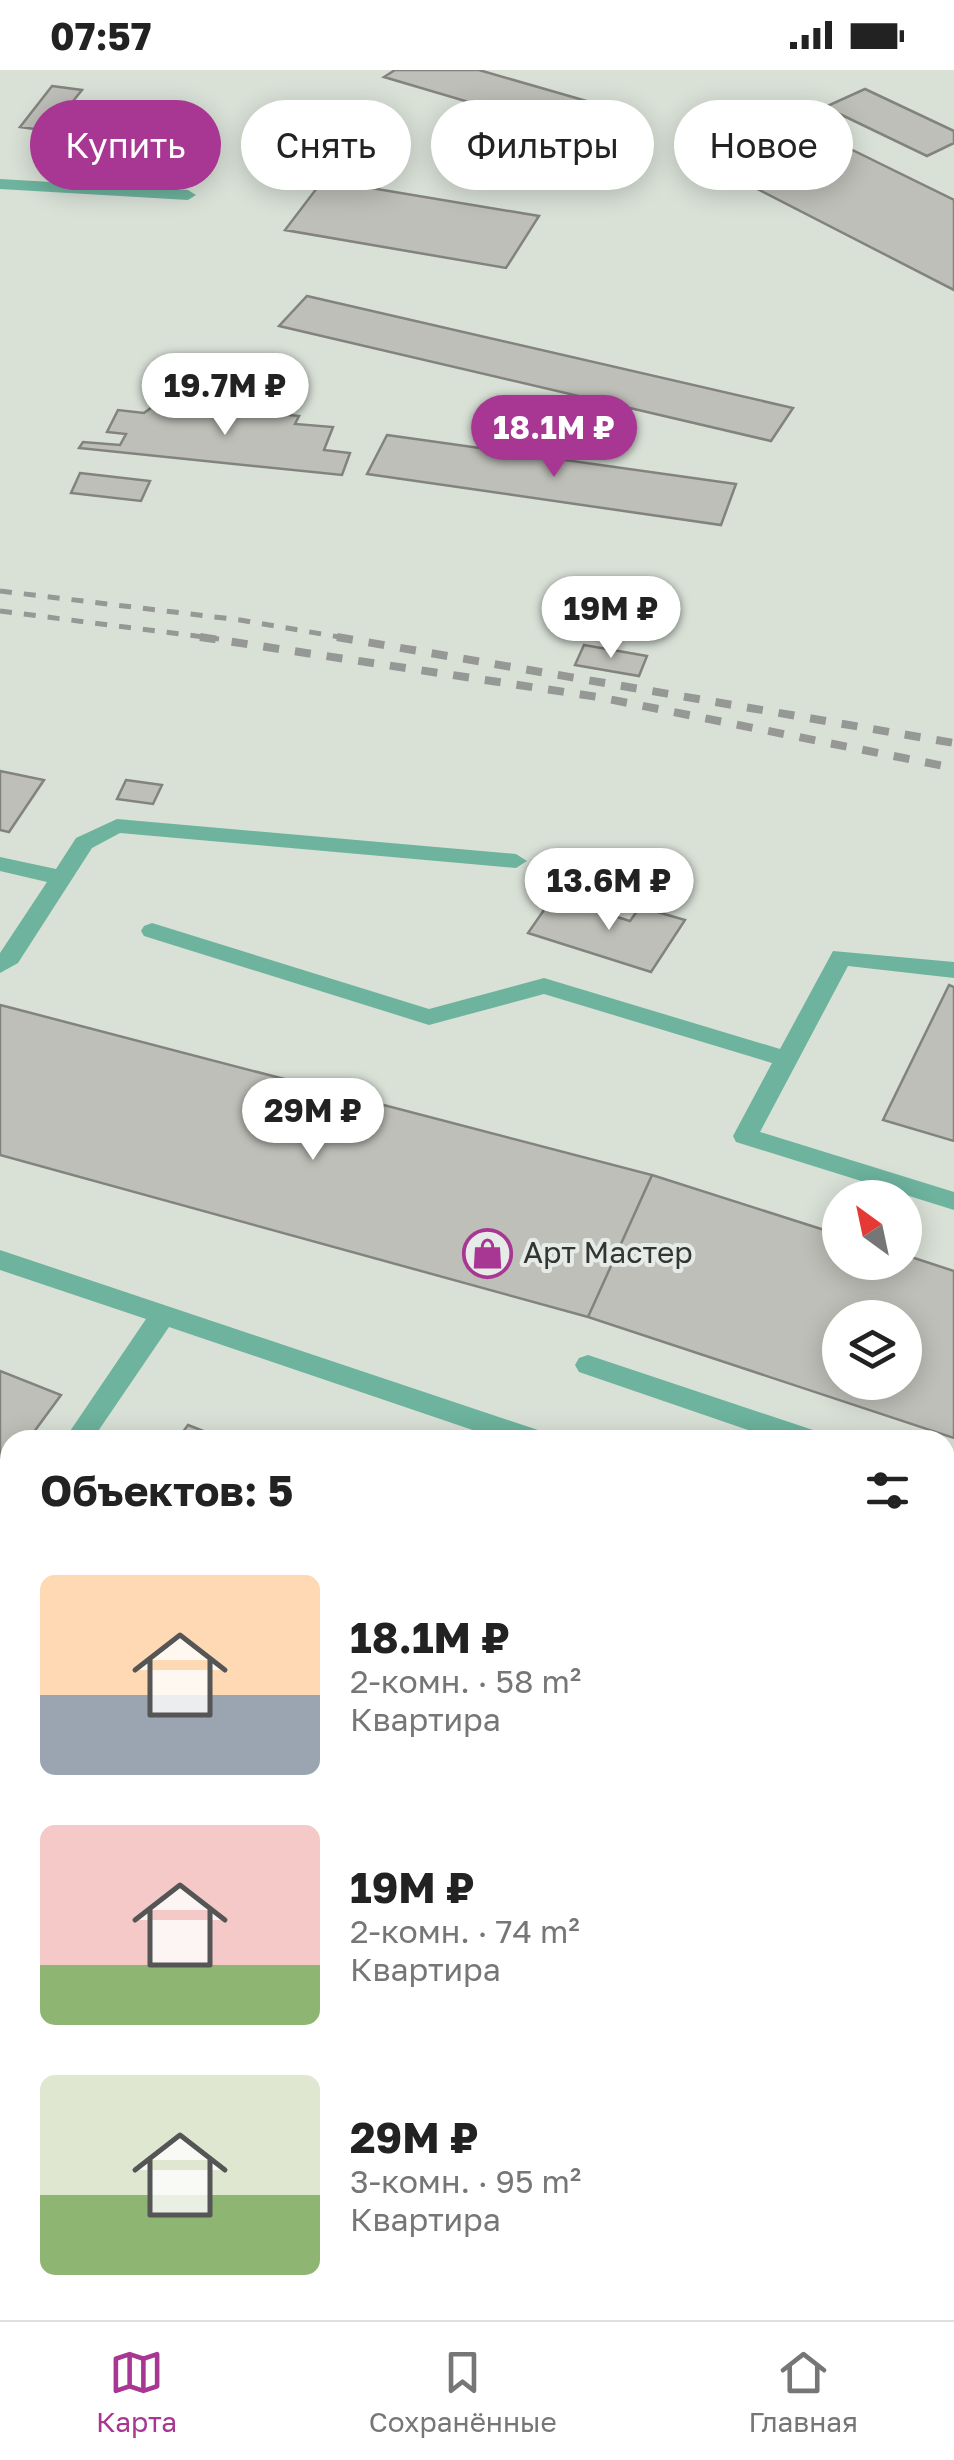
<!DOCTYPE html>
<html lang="ru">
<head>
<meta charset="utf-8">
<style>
  :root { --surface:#fff; --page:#f2f2f2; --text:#222; --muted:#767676; --line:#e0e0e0; --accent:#a83794 }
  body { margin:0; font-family:"Golos Text",sans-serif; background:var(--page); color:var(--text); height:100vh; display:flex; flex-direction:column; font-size:38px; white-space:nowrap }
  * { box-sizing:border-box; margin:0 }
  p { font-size:32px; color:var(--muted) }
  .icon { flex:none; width:55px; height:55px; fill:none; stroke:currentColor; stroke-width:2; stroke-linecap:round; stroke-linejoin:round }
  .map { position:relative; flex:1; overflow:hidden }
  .drawer { position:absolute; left:0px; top:1360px; width:955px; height:890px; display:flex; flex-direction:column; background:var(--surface); border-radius:30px 30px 0 0; box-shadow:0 5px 25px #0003 }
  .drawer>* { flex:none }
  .top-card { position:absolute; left:30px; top:30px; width:895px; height:90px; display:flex; gap:20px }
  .needle { width:65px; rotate:327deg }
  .fabs { position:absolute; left:822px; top:1110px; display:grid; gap:20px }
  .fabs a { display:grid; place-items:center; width:100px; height:100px; border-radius:50%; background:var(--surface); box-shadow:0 5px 25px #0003; font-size:50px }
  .price { position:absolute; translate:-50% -85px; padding:0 22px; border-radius:35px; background:#fff; color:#222; font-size:32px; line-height:65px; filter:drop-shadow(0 2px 5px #0008) }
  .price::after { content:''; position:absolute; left:50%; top:60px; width:30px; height:22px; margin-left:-15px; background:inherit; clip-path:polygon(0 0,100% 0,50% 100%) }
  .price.on { background:var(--accent); color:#fff }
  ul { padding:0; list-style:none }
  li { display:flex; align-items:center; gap:30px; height:250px; padding:0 40px }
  li span { display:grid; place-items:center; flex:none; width:280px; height:200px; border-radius:15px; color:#555 }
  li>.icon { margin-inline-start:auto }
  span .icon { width:120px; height:120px; fill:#fffc; stroke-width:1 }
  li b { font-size:42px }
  h2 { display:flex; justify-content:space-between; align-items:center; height:120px; padding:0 40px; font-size:42px }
  .pill { padding:0 35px; border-radius:45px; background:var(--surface); box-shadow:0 5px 25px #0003; font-size:35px; line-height:90px }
  .pill.on { background:var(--accent); color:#fff }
  .status { display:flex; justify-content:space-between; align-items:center; height:70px; padding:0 50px; background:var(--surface); direction:ltr }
  .status svg { height:28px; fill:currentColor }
  .menu { display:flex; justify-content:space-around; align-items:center; height:140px; border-top:2px solid var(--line); background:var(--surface); font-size:28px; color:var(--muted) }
  .menu a { display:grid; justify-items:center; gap:5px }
  .menu .on { color:var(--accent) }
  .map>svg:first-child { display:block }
</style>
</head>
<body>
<div class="status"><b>07:57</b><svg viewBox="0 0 49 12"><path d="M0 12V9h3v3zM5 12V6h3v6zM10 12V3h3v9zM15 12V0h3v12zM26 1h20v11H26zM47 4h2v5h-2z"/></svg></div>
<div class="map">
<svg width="954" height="2250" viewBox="0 0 954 2250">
  <rect width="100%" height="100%" fill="#e7ebe7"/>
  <path fill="#d9e1d7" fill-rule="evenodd" d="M0 0H954V2250H0ZM840 1128H905V1192H840ZM840 1248H905V1312H840ZM10 1370H945V2240H10Z"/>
  <path fill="#bfbfb9" stroke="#83837e" stroke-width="2.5" fill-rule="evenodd" d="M395 0H479L604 36 570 62 384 7Z
    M52 16 82 20 49 61 20 57Z
    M865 19 954 61V73L927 86 825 37Z
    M828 68 954 130V220L738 109Z
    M323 110 539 146 506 198 285 160Z
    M307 226 793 338 771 371 279 256Z
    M159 332 299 346 295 354 333 357 324 380 350 383 342 405 79 378 83 372 120 375 126 364 107 362 118 340 144 343Z
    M387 365 736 414 721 455 367 404Z
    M80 403 150 411 141 431 71 423Z
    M584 575 647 586 639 606 575 595Z
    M0 701 44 710 9 762 0 760Z
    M126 710 162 715 153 734 117 729Z
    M553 827 630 851 640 837 685 850 651 902 528 863Z
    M949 915 954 917V1071L883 1050Z
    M0 935 12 938 652 1105 588 1247 0 1085Z
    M652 1105 840 1165V1192H905V1185L954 1201V1368L588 1247ZM840 1248H905V1312H840Z
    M0 1301 61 1325 28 1370H10V1394L0 1408Z
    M188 1355 226 1370H177Z
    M949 1602 954 1604V1659L945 1656Z"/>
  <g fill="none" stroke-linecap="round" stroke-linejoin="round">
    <path fill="#6db39e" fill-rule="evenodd" d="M0 109 188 120 196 125 188 130 0 119Z
      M117 749 516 784 527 791 516 798 120 763 92 778 18 893 0 903V883L47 812 0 801V787L56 799 76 768Z
      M152 853 429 939 544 908 780 979 833 881 954 892V908L848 896 760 1062 954 1122V1140L736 1072 733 1066 772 993 544 924 429 955 144 866 141 861 144 856Z
      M0 1180 544 1362 547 1370H502L169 1257 92 1370H64L146 1249 0 1200Z
      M588 1285 819 1362 822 1370H777L579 1302 575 1295 579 1288Z
      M945 1405 954 1408V1430L945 1427Z
      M10 1456V1490L0 1493V1459Z
      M945 1508 954 1511V1535L945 1532Z
      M0 1593 10 1596V1625L0 1622Z"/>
    <path stroke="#959895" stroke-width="5" stroke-dasharray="12 12" stroke-linecap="butt" d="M0 521 240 550 351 569
      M0 541 219 569"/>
    <path stroke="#959895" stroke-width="8" stroke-dasharray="16 16" stroke-linecap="butt" d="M200 567 598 627 954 698
      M337 567 954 673"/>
    <path stroke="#959895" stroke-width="9" stroke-dasharray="21 21" stroke-linecap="butt" d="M0 1944 10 1952
      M0 2021 10 2029
      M317 2240 334 2250
      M449 2240 466 2250"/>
  </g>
  <defs>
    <symbol id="shop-ring" viewBox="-11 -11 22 22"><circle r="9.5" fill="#e7ebe7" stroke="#a83794" stroke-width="1.5"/><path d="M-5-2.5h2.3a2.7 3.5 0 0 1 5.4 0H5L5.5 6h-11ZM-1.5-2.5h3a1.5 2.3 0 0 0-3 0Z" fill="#a83794"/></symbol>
  </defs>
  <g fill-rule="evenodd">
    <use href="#shop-ring" x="460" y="1156" width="55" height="55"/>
  </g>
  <g text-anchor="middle" stroke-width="8" stroke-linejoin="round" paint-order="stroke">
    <g font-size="30" fill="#333533" stroke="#e7ebe7" text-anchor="start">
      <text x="523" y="1193">Арт Мастер</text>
    </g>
  </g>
</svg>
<div class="fabs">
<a><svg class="needle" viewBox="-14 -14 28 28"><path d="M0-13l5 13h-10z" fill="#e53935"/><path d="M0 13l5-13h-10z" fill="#767676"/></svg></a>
<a><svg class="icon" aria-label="layers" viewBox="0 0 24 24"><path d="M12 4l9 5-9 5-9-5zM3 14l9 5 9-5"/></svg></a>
</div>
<b class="price" style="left:225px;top:368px">19.7M ₽</b>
<b class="price on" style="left:554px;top:410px">18.1M ₽</b>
<b class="price" style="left:611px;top:591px">19M ₽</b>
<b class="price" style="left:609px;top:863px">13.6M ₽</b>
<b class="price" style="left:313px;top:1093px">29M ₽</b>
<div class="top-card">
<a class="pill on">Купить</a>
<a class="pill">Снять</a>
<a class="pill">Фильтры</a>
<a class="pill">Новое</a>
</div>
<section class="drawer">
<h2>Объектов: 5<svg class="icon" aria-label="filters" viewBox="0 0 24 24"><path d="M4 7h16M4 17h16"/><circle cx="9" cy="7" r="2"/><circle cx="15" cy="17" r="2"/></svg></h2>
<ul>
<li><span style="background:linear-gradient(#ffd9b3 60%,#9aa5b1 0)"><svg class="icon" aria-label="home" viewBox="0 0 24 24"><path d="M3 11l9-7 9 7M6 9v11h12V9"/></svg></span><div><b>18.1M ₽</b><p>2-комн. · 58 m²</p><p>Квартира</p></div></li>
<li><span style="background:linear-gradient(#f6c9c9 70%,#8fb573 0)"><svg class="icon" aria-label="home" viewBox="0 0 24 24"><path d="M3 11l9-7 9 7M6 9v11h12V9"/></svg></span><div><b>19M ₽</b><p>2-комн. · 74 m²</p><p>Квартира</p></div></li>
<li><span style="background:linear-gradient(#dfe7d0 60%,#8fb573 0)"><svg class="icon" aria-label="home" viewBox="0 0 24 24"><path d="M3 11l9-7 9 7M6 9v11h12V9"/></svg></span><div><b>29M ₽</b><p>3-комн. · 95 m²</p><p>Квартира</p></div></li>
</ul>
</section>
</div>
<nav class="menu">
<a class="on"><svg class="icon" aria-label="map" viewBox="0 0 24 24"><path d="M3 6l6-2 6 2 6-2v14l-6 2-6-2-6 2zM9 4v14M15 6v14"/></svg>Карта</a>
<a><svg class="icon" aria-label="saved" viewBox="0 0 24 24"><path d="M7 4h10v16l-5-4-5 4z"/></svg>Сохранённые</a>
<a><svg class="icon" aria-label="home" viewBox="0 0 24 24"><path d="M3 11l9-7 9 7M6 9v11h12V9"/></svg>Главная</a>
</nav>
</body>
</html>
